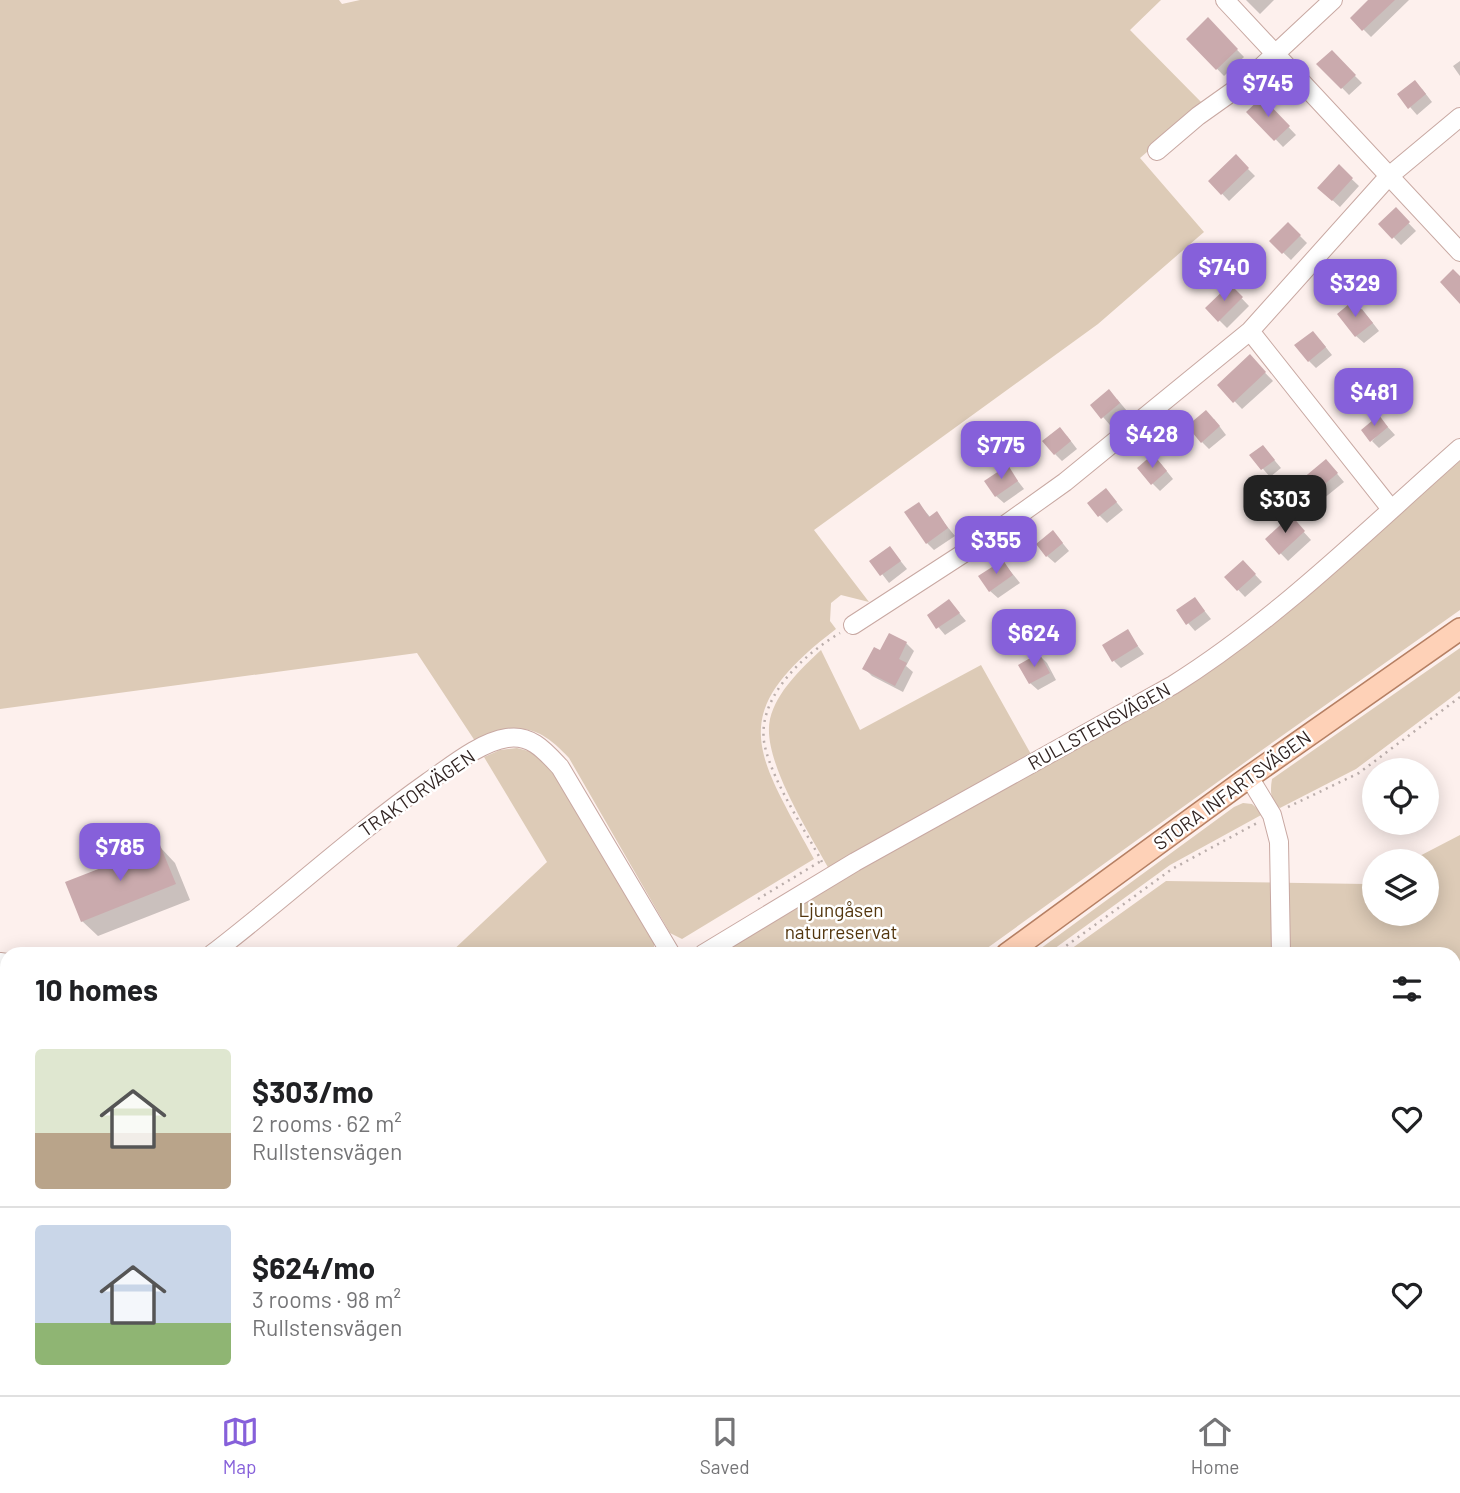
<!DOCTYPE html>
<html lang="en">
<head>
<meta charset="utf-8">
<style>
  :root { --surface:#fff; --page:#f6f6f6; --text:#202124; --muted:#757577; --line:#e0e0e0; --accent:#8660da }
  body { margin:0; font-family:Barlow,sans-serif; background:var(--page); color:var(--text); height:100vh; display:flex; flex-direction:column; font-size:26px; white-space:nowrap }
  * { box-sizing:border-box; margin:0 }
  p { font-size:23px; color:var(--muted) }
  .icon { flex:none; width:38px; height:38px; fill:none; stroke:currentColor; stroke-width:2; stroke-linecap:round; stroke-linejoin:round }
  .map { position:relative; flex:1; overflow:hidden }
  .drawer { position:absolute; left:0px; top:947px; width:1461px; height:450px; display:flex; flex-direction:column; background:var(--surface); border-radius:21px 21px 0 0; box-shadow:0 4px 18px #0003 }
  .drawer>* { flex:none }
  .buttons { position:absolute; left:1362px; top:758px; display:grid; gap:14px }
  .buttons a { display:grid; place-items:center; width:77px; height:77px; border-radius:50%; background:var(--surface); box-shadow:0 4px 18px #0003; font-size:35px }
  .price { position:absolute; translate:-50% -60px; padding:0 16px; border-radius:14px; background:var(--accent); color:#fff; font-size:23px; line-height:46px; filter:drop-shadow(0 2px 4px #0008) }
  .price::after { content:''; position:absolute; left:50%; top:42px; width:21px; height:16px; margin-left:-10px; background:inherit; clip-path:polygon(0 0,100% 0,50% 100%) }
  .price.selected { background:#222; color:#fff }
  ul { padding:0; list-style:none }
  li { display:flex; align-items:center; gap:21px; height:175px; padding:0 35px }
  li+li { border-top:2px solid var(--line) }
  li span { display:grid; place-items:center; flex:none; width:196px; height:140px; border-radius:7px; color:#555 }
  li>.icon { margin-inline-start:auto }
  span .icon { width:84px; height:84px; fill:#fffc; stroke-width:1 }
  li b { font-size:30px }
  h2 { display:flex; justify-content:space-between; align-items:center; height:84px; padding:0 35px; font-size:30px }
  .tabs { display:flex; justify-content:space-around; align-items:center; height:98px; border-top:2px solid var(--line); background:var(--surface); font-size:19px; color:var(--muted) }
  .tabs a { display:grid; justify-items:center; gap:4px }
  .tabs .selected { color:var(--accent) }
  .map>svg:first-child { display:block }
</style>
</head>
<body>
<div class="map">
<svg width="1460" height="1395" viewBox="0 0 1460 1395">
  <rect width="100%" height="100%" fill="#fdf0ed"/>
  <path fill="#ddcbb7" d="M0 0H339L342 4 360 0H1161L1130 30 1203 104 1140 158 1204 232 1098 324 814 530 869 602 841 595 831 603 830 621 836 629C723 715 756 751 814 859L682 939 670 933 569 758C537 723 517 722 475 741L417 653 0 709Z
    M1460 461V610L1262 750 979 954H717L857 871 1205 673 1380 531Z
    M1460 648V691L1356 769 1280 808C1270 802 1270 790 1272 779Z
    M821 650 860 730 981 665 1032 756 829 869C810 834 761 759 770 719 777 691 801 669 821 650Z
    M517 748 532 752 555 773 654 942V954H449L547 862 484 757 500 750Z
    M1243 803 1252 804 1263 814 1170 865 1047 954H1033L1234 807Z
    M1460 835V1150L1454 1157V954H1064L1166 881 1366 884 1374 880V914H1426V861H1410Z
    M0 979 7 980V1057L0 1059Z
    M7 1372V1390H389L382 1395H0V1375Z
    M1184 1390H1352L1351 1395H1184Z"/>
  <path fill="#0003" d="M1246 0H1274L1260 14Z
    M1371 0H1409L1371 37 1352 18Z
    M1208 20 1244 57 1224 76 1188 39Z
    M1331 52 1362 83 1349 95 1319 64Z
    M1460 61V76L1453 66Z
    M1422 89 1432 102 1417 115 1410 107Z
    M1262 99 1296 135 1283 147 1249 112Z
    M1236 157 1255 176 1229 201 1210 181Z
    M1339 167 1359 186 1340 207 1319 188Z
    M1396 210 1416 231 1401 245 1381 224Z
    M1288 224 1307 243 1291 260 1271 241Z
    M1230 286 1249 306 1227 328 1207 308Z
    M1362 309 1379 331 1364 343 1356 336Z
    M1320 340 1332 355 1316 368 1309 361Z
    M1250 357 1273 381 1242 409 1219 385Z
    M1117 399 1127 411 1110 425 1103 417Z
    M1214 419 1226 435 1209 449 1202 442Z
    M1386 425 1395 435 1379 448 1372 441Z
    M1067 436 1077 449 1062 461 1055 454Z
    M1270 455 1281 468 1270 477 1252 456Z
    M1161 464 1173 479 1160 491 1152 483Z
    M1007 467 1024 489 1004 503 996 496Z
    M1333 469 1344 482 1323 499 1315 492Z
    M1113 498 1123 510 1107 523 1099 515Z
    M919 504 931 518 937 514 955 536 934 550 927 543Z
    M1291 518 1311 540 1288 561 1267 539Z
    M1060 540 1069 551 1055 563 1047 556Z
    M890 548 907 569 889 583 872 561Z
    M1003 562 1020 583 998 598 990 591Z
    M1243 562 1262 582 1245 597 1226 577Z
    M1195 599 1211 619 1195 631 1188 623Z
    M949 601 966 621 945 635 929 616Z
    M1127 632 1144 654 1121 668 1114 661Z
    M890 635 906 643 914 651 906 666 913 672 903 692 872 676 865 669 881 653Z
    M1039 655 1047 663 1056 680 1038 690 1030 683Z
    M160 847 175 863 190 900 98 936 82 921Z"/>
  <path fill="#caaaad" d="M1368 0H1395L1362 31 1350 18Z
    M1208 17 1238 49 1216 70 1186 39Z
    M1332 50 1356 75 1341 89 1316 64Z
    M1415 80 1426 94 1408 109 1397 94Z
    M1262 97 1290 126 1274 141 1246 112Z
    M1236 154 1249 168 1221 195 1208 181Z
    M1339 164 1353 178 1332 201 1317 188Z
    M1396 207 1410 222 1392 239 1378 224Z
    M1288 222 1301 235 1282 254 1269 241Z
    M1453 269 1460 276V304L1440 282Z
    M1230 284 1243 297 1218 322 1205 308Z
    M1354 300 1373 323 1355 337 1337 314Z
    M1313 331 1326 347 1308 362 1294 345Z
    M1250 354 1266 372 1233 403 1217 385Z
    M1109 389 1120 403 1101 419 1090 405Z
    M1206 410 1220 426 1201 443 1187 426Z
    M1379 415 1388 427 1370 442 1361 430Z
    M1060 427 1071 441 1054 455 1042 441Z
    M1263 445 1275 460 1261 470 1249 455Z
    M1153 454 1167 471 1151 485 1137 468Z
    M1326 459 1338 473 1314 493 1302 479Z
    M1008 465 1018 481 995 497 984 481Z
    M1106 488 1117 502 1098 517 1087 503Z
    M919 502 929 517 937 511 948 528 926 544 904 512Z
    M1291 515 1305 531 1279 555 1265 539Z
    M1053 530 1063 543 1046 557 1036 544Z
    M890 546 901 561 880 576 869 561Z
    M1003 560 1013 575 989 592 978 576Z
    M1243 560 1256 574 1237 591 1224 577Z
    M1195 597 1205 611 1186 625 1176 610Z
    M949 599 960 613 936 629 927 615Z
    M1128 629 1138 646 1112 662 1102 645Z
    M889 633 907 642 899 659 907 663 895 686 862 669 874 647 880 650Z
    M1039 653 1050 673 1029 684 1018 665Z
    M160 845 176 884 81 922 65 882Z"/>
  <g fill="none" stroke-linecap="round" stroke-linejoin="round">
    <defs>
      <path id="minor" d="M1225 0 1460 252
        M1157 151 1198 116 1243 84 1333 0
        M1250 331 1391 509
        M853 625 981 542 1065 482 1250 331 1388 177 1460 117
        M1249 777 1272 815 1279 842 1281 954
        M212 954C285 898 353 835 428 782 450 767 480 742 507 738 531 734 545 751 560 767L671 954
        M703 954 855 862 1173 685C1278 619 1367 530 1460 448
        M0 962 7 963
        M0 1069 7 1067
        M0 1261 7 1287
        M0 1368 7 1364"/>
      <path id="major" d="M1007 954 1249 777 1460 629
        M409 1395 417 1390"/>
    </defs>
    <use href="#minor" stroke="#c8a8a2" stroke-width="20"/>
    <use href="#major" stroke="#b68064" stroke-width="24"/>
    <path stroke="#baadaa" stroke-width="2.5" stroke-dasharray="2 5" stroke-linecap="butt" d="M1288 807 1359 773 1460 697
      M822 862C804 828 774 784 765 747 754 699 804 654 840 633
      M758 899 821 861
      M1055 954 1172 869 1257 823
      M0 1344 7 1340
      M462 1395 470 1390"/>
    <use href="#minor" stroke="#fff" stroke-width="18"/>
    <use href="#major" stroke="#fed1b7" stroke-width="21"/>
  </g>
  <g text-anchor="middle" stroke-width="5" stroke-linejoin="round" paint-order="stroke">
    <g font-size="19" fill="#312422" stroke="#fff">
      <text transform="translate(1099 726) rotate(-29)" y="7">RULLSTENSVÄGEN</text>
      <text transform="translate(1232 790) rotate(-36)" y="7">STORA INFARTSVÄGEN</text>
      <text transform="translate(417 793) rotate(-35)" y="7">TRAKTORVÄGEN</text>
    </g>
    <g font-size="19" fill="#53360e" stroke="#fff">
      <text x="841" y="917">Ljungåsen<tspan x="841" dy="22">naturreservat</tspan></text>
    </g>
  </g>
</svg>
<div class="buttons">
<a><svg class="icon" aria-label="locate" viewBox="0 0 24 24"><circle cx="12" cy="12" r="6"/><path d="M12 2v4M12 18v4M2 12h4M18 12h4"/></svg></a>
<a><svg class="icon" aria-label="layers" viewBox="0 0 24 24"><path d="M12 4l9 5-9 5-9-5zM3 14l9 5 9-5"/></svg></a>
</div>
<b class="price" style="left:1268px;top:119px">$745</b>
<b class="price" style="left:1224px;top:303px">$740</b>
<b class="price" style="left:1355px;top:319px">$329</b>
<b class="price" style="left:1374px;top:428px">$481</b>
<b class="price" style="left:1152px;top:470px">$428</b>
<b class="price" style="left:1001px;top:481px">$775</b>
<b class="price selected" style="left:1285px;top:535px">$303</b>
<b class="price" style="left:996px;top:576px">$355</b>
<b class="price" style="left:1034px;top:669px">$624</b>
<b class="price" style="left:120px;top:883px">$785</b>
<section class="drawer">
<h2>10 homes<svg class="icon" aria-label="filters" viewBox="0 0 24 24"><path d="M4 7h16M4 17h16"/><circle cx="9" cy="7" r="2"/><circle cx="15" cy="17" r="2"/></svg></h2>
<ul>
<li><span style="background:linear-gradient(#dfe7d0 60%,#b9a48a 0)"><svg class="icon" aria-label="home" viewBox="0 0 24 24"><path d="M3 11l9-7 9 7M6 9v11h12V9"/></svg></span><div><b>$303/mo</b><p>2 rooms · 62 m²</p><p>Rullstensvägen</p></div><svg class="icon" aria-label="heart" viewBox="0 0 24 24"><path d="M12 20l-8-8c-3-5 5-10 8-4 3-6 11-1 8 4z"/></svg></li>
<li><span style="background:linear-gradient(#c9d6e8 70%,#8fb573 0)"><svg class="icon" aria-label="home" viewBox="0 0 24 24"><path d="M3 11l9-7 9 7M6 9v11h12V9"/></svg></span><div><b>$624/mo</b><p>3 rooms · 98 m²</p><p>Rullstensvägen</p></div><svg class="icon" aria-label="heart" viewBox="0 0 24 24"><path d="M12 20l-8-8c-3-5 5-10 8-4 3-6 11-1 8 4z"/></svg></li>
</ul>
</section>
</div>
<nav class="tabs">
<a class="selected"><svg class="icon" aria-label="map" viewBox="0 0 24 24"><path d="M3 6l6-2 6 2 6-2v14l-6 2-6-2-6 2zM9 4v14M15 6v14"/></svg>Map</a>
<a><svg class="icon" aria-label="saved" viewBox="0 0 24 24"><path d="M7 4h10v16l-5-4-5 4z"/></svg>Saved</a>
<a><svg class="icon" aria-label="home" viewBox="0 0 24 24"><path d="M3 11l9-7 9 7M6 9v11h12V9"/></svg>Home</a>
</nav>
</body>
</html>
